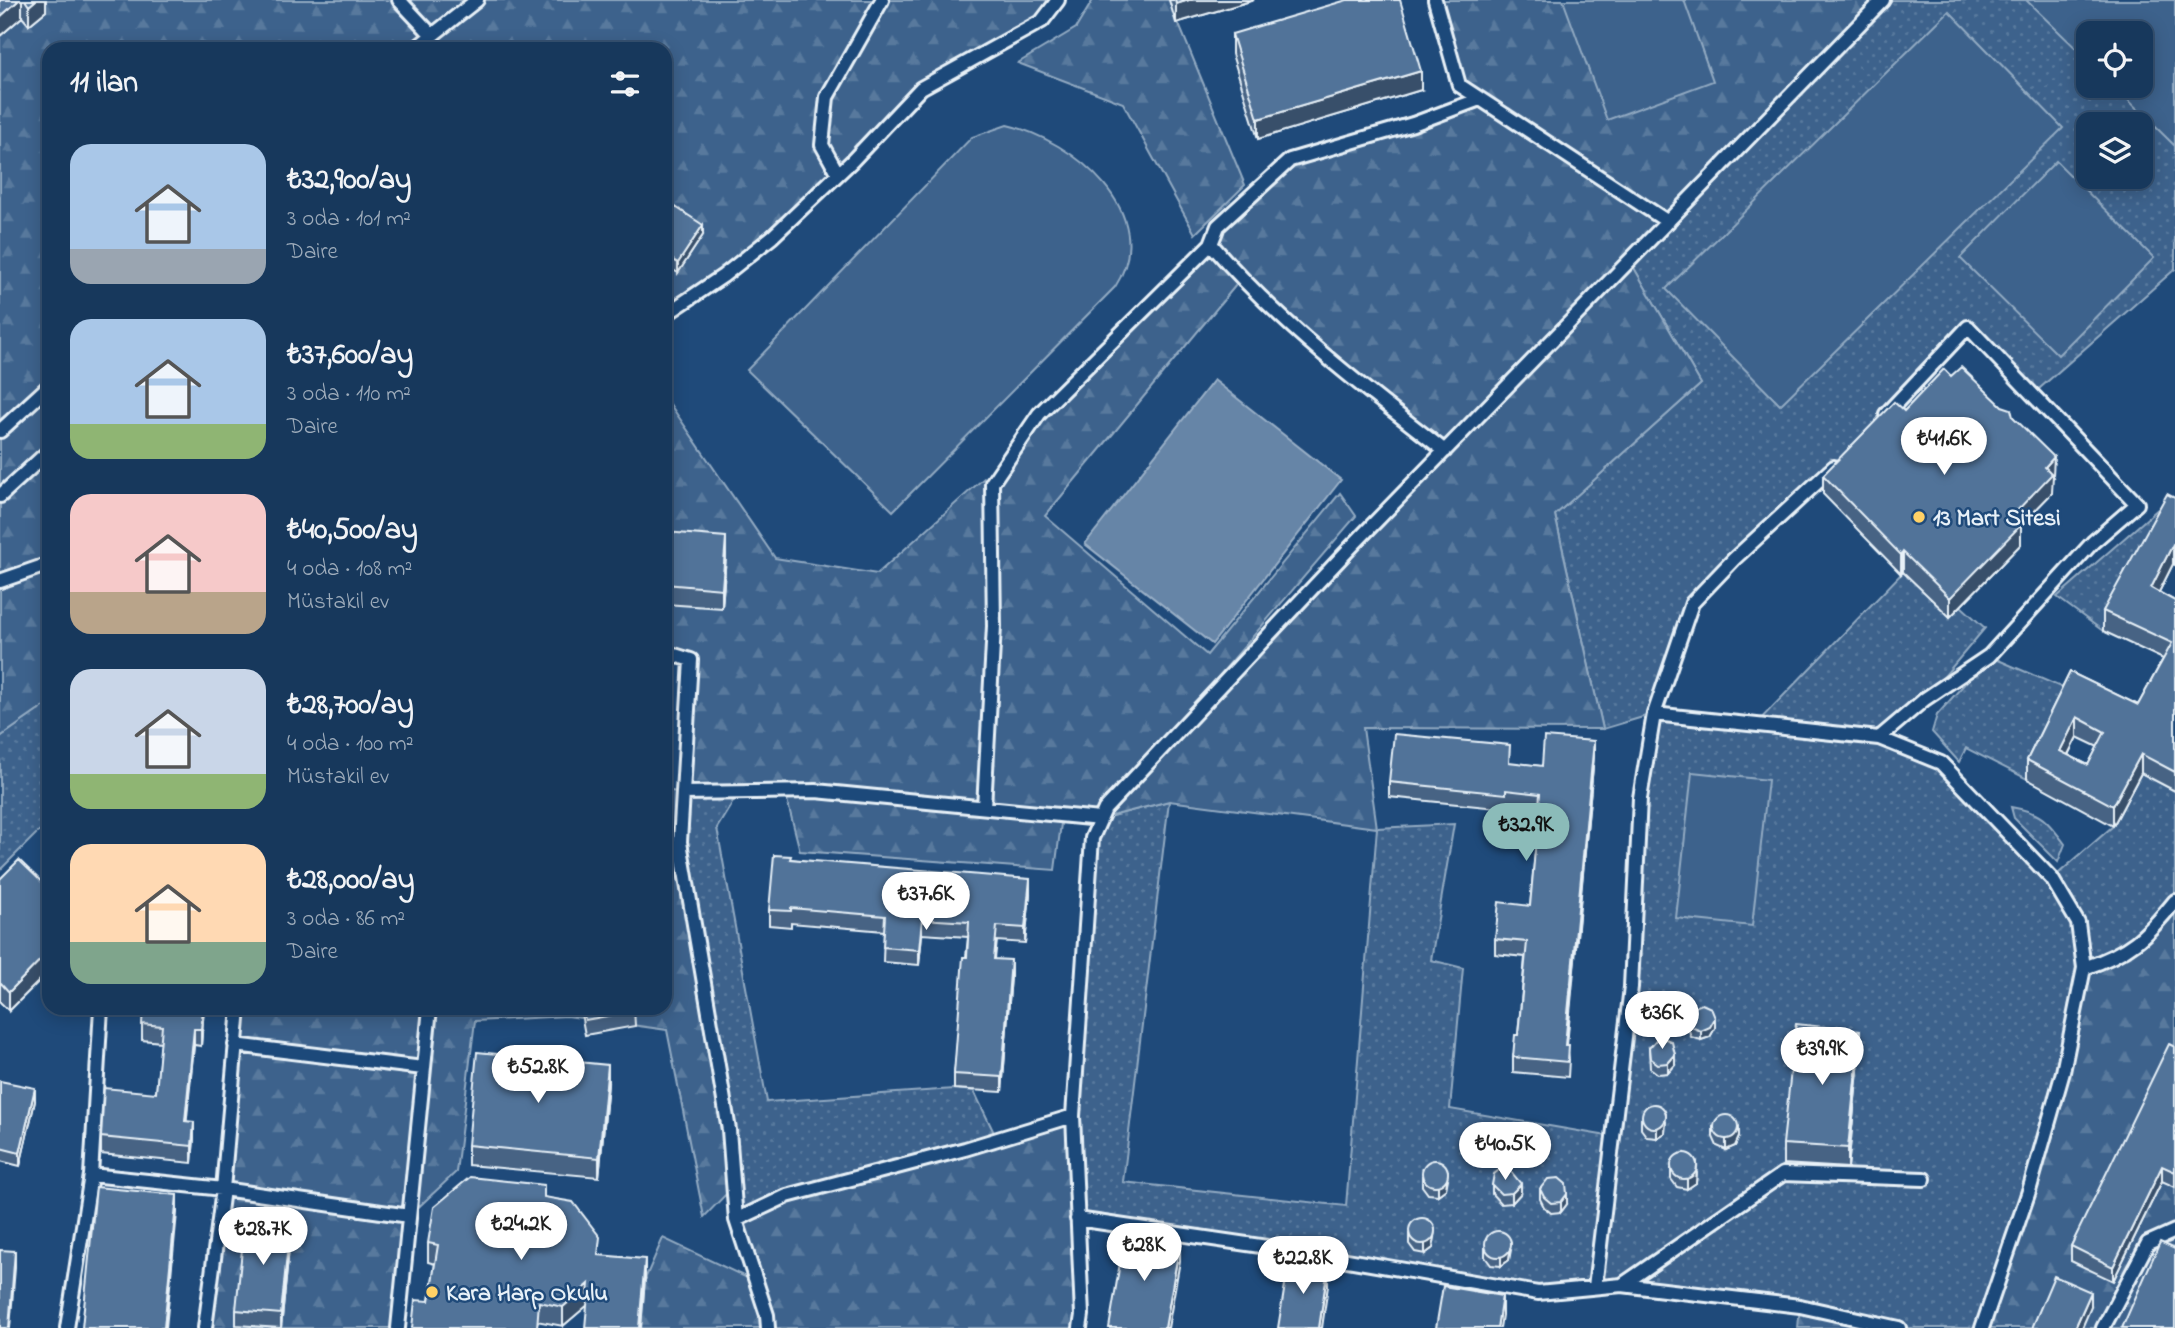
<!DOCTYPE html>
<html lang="tr">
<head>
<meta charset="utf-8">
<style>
  :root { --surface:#17385c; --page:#203f62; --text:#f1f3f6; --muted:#9eacbb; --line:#365272; --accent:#8bbbb9 }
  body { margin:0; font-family:"Indie Flower",sans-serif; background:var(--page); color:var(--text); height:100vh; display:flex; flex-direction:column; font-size:26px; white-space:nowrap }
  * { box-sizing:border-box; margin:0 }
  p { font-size:23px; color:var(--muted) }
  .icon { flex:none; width:38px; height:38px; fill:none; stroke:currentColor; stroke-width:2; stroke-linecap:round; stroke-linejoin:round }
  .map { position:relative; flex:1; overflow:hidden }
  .side { position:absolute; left:42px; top:42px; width:630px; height:973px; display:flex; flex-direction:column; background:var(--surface); border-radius:21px; box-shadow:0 4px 18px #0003,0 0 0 2px var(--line) }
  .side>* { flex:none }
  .tools { position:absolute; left:2076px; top:21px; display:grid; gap:14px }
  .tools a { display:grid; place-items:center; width:77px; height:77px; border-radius:14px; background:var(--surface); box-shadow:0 4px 18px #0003,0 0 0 2px var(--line); font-size:35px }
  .price { position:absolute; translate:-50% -60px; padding:0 16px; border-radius:24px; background:#fff; color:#222; font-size:23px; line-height:46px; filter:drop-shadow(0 2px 4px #0008) }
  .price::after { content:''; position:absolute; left:50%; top:42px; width:21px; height:16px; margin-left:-10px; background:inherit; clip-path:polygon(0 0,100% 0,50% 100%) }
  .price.active { background:var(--accent); color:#111 }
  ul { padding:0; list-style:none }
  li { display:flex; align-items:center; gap:21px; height:175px; padding:0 28px }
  li span { display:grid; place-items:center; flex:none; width:196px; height:140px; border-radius:21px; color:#555 }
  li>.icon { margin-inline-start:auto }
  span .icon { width:84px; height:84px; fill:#fffc; stroke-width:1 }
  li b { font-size:30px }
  h2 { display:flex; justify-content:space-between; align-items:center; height:84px; padding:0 28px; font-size:30px }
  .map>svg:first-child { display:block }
</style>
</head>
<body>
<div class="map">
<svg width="2175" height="1328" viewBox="0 0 2175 1328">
  <defs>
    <pattern id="grass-dots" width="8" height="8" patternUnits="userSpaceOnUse" patternTransform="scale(1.75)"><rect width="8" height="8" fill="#3c628c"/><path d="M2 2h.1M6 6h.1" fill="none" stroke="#58799d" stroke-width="1.8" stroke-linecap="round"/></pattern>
    <pattern id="forest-firs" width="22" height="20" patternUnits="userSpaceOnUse" patternTransform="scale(1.75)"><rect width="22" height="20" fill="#3c628c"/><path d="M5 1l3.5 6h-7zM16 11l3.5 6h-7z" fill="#58799d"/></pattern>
  </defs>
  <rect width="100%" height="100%" fill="#1f4a7a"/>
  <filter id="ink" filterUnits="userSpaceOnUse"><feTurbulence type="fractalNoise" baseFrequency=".0143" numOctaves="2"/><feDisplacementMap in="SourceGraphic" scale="14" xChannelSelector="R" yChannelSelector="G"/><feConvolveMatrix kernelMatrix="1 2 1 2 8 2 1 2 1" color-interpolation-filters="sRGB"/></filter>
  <g filter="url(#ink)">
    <path fill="url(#grass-dots)" stroke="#92aac2" stroke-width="2" fill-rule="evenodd" d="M1883 0H2175V269L2032 395 1968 328 1841 461 1692 603 1654 714 1755 725 1903 572 1961 606 1985 628 1925 699 1879 737 1941 763 2052 879 2113 826 2141 773 2175 791V901L2063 1072 1982 1328H1899L1800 1306 1622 1285 1538 1293 1077 1219 1073 1116 1092 838 1100 819 1169 801 1123 1182 1346 1206 1377 828 1454 824 1431 960 1463 968 1450 1109 1613 1137 1640 798 1653 714 1603 729 1555 515 1701 384 1630 261ZM2088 33H2140V86H2088ZM2088 124H2140V177H2088Z
      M2159 508 2167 513 2103 631 2057 597Z
      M1989 656 2070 691 2027 779 1966 748 1959 762 1932 732 1937 715Z
      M49 703V839L41 829 0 870V737Z
      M739 792 717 828 767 1102 954 1089 974 1091 997 1139 736 1220 680 842 683 793Z
      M2011 807C2041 812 2047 820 2065 844L2058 862 2014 818Z"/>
    <path fill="url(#forest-firs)" stroke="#92aac2" stroke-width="2" fill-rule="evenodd" d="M0 0H1058L1042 21 921 88 772 237 665 315V49H49V703L0 737Z
      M1093 0H1169L1245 185 1195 234 1123 103 1018 63 1076 28Z
      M1435 0H1883L1630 261 1701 384 1555 515 1603 729 1363 728 1377 828 1169 801 1100 819 1062 816 1055 870 800 851 785 792 684 793 680 842 733 1187 704 1217 667 1030 567 1016 475 1021 456 1172 409 1216 398 1328H205L239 1008H665V790L683 793 691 661 665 652V397L775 558 877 574 984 478 993 606 992 483 1039 414 1211 244 1218 226 1290 160 1480 99 1459 85ZM1241 279 1445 451 1105 809 1356 516 1340 493 1207 655 1045 516Z
      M2175 901V1328H1982L2029 1191 2084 968 2110 959Z
      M1073 1116 1080 1328H641L645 1279 663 1238 756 1282 736 1220 787 1196Z
      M1800 1306 1899 1328H1798Z"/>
    <path fill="#3c628c" stroke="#92aac2" stroke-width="2" d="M1563 0H1684L1713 81 1607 120Z
      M2026 0H2175V146L2114 86H2140V33H2088V60Z
      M1949 11 2063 128 1780 405 1666 289Z
      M1007 125C1073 140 1163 213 1115 287L893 511 747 370 972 137Z
      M2056 161 2154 258 2058 355 1960 258Z
      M1692 772 1768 780 1752 926 1676 918Z"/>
    <path fill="#6685a7" stroke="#9ab0c7" stroke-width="2" d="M1214 380 1341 480 1212 644 1085 544Z"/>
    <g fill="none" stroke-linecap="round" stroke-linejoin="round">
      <defs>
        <path id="service" d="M399 0 431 34
          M1435 0 1459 85 1668 222
          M415 49 477 0
          M838 174 822 145 827 97 882 0
          M665 315 723 276 772 237 852 161 921 88 1042 21 1058 0
          M0 431 49 386
          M1445 451C1362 387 1280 324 1211 244L1218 226 1290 160 1413 124 1480 99
          M0 496 49 451
          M0 581 49 564
          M665 652 691 660 680 842 729 1130 736 1220 767 1315 768 1328
          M1654 714 1692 603 1734 559 1834 467
          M1879 738 1925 699 1989 656 2093 542 2137 504 1968 327 1886 414
          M683 793 816 791 1100 819
          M984 807 994 626 992 483 1039 414 1211 244
          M235 1045 423 1068
          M91 1175 101 1008
          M1077 1219 1301 1252 1538 1293 1622 1285 1800 1306 1899 1328
          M736 1220 787 1196 965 1149 1073 1116
          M1622 1285 1783 1174 1924 1179
          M1595 1287 1631 987 1640 798 1654 714 1879 738 1941 763 2052 879 2078 923 2084 968
          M67 1328 91 1175 223 1189 239 1008
          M205 1328 223 1189 409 1216
          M398 1328 430 1008
          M1080 1328 1082 1315 1073 1116 1092 838 1105 809 1352 546 1883 0
          M1982 1328 2029 1191 2063 1072 2084 968C2129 953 2146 937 2175 901
          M2103 1328 2148 1243 2175 1231"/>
      </defs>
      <use href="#service" stroke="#e8f1f8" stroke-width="18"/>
      <use href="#service" stroke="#1f4a7a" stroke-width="12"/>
    </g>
    <path fill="#466384" stroke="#e8f1f8" stroke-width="2" fill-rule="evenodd" d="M0 0H46V11L29 25 22 17 0 36Z
      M1169 0H1254L1176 23Z
      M1232 34 1421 90 1258 139 1232 54Z
      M665 214 703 235 678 273 665 265Z
      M1951 376 2013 417 2054 477 2052 478V493L2021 525V544L1950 617 1903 572 1901 574 1823 494V475L1904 411Z
      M2175 498V565L2173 564 2159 592 2175 601V791L2141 773 2113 826 2027 779V760L2070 672 2138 705 2163 659 2103 631V611ZM2077 737 2098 747 2088 765 2068 755Z
      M665 532 726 556 722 608 665 604Z
      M1594 756 1567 1045 1569 1060 1568 1077 1513 1072V1057L1518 1035 1525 957 1495 954V939L1530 906 1539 809 1506 805V809L1389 797V782L1510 763 1542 766Z
      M791 859 1030 894 1025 943 997 941 995 959 1011 976 1002 1092 954 1089V1074L968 937 922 934 919 965 883 962 884 931 791 923V927L769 925V910Z
      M0 879 49 889V971L9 1011 0 1002Z
      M204 1008 201 1046 194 1045 186 1121 194 1138 192 1163 101 1154V1137L156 1093 161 1042 142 1040V1024Z
      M580 1008H634L635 1026 585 1035Z
      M1688 1017 1715 1028 1710 1037 1701 1040 1691 1037 1688 1027Z
      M2175 1047V1187L2162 1181 2113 1281 2071 1261V1246Z
      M1649 1048 1675 1065 1668 1073 1658 1074 1650 1068Z
      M1860 1050 1848 1168 1783 1164V1144Z
      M0 1081 35 1101 20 1166 0 1161Z
      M608 1084 599 1177 468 1165V1145Z
      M1641 1119 1666 1122 1665 1133 1657 1138 1647 1137 1641 1129Z
      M1713 1127 1739 1137 1735 1146 1726 1150 1717 1146 1713 1137Z
      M1671 1169 1697 1173 1696 1183 1687 1189 1677 1187 1671 1179Z
      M1422 1176 1448 1179 1446 1189 1438 1195 1428 1194 1422 1186Z
      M1492 1185 1521 1193 1512 1203 1501 1204 1492 1194Z
      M1540 1189 1567 1204 1561 1212 1551 1213 1544 1207 1540 1199Z
      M544 1197 600 1255 645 1279 587 1305 563 1326 429 1301 435 1264 428 1262V1243Z
      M1409 1234 1435 1238 1433 1248 1425 1254 1415 1252 1409 1244Z
      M290 1239 281 1328 236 1325V1310Z
      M1485 1247 1511 1250 1509 1260 1501 1266 1491 1265 1485 1257Z"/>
    <path fill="#39506b" stroke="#e8f1f8" stroke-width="2" d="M19 0H22V17L0 36V17Z
      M36 0H46V11L29 25V6Z
      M1189 0H1254L1176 23V4Z
      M1421 71V90L1258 139V119Z
      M703 225V235L678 273V263Z
      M2054 457 2052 493 2021 525V544L1950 617V598L2012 516 2045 467Z
      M726 537V556L722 608V589Z
      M2173 544V564L2151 608V588Z
      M1903 552V572L1901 574V555Z
      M2077 717V737L2060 770V751Z
      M1594 741V756L1565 1060V1045Z
      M2141 754V773L2113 826V806Z
      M1030 879V894L1025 943V928Z
      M922 919V934L919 965V950Z
      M49 951V971L9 1011V992Z
      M1011 960V976L1002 1092V1077Z
      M203 1008H204L201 1046V1029Z
      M1715 1018V1028L1710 1037 1701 1040V1031Z
      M194 1029V1045L185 1138V1121Z
      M1860 1031V1050L1848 1168V1148Z
      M1675 1055V1065L1668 1073V1063Z
      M608 1065V1084L599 1177V1158Z
      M35 1088V1101L20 1166V1153Z
      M1666 1113 1665 1133 1657 1138V1129Z
      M194 1122V1138L192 1163V1146Z
      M1739 1127V1137L1735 1146 1726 1150V1140Z
      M1697 1163 1696 1183 1687 1189V1179Z
      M2162 1166V1181L2113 1281V1267Z
      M1448 1170 1446 1189 1438 1195V1185Z
      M1521 1184V1193L1512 1203V1193Z
      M1567 1194V1204L1561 1212V1202Z
      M177 1195V1213L166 1328H164Z
      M290 1224V1239L281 1328V1314Z
      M1435 1228 1433 1248 1425 1254V1244Z
      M1511 1241 1509 1260 1501 1266V1256Z
      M1180 1242V1261L1168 1328H1165Z
      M15 1251V1268L10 1328H9Z
      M645 1259V1279L641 1328H639Z
      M1328 1267V1286L1322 1328H1319Z
      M589 1284V1304L563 1326V1307Z
      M2091 1292V1307L2082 1328H2075Z
      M1502 1296V1315L1500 1328H1497Z"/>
    <path fill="#517399" stroke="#e8f1f8" stroke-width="2" fill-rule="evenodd" d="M0 0H19L0 17Z
      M25 0H36L29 6Z
      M1175 0H1189L1176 4Z
      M1347 0H1400L1421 71 1258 119 1232 34Z
      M671 204 703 225 678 263 665 255V214Z
      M1961 367 2002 406 2011 409 2013 417 2054 457 2045 467 2052 474 2012 516 2021 525 1950 598 1903 552 1901 555 1823 475 1894 402 1904 411 1944 369 1951 376Z
      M2167 494 2175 498V545L2173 544 2151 588 2175 601V772L2141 754 2113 806 2027 760 2070 672 2138 705 2172 643 2103 611ZM2077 717 2105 732 2088 765 2060 751Z
      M665 532 726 537 722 589 665 584Z
      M1394 734 1510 745 1509 762 1542 766 1544 737 1594 741 1565 1045H1569L1568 1062 1513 1057 1515 1035H1518L1527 942 1495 939 1499 902 1530 906 1540 794 1506 790V794L1389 782Z
      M774 855 791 856 790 859 1030 879 1025 928 997 926 994 959 1011 960 1002 1077 954 1074 963 957H967L969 922 922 919 919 950 883 947 885 916 791 908V911L769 910Z
      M19 860 49 889V951L9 992 0 982V879Z
      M1702 1004 1711 1008 1715 1018 1710 1027 1701 1031 1691 1027 1688 1017 1692 1008Z
      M143 1008H203L201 1029H194L185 1121 194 1122 192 1146 101 1137 104 1088 156 1093 162 1026 142 1024Z
      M583 1008H634L635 1011 585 1020Z
      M1796 1024 1860 1031 1848 1148 1783 1144Z
      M1666 1039 1672 1042 1675 1055 1668 1063 1658 1064 1650 1058 1649 1048 1656 1040Z
      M2169 1044 2175 1047V1172L2162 1166 2113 1267 2071 1246Z
      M477 1052 608 1065 599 1158 468 1145Z
      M0 1081 35 1088 20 1153 0 1148Z
      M1642 1116a12 12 0 1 1 24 0a12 12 0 1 1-24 0Z
      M1714 1127a12 12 0 1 1 24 0a12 12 0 1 1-24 0Z
      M1671 1166a13 13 0 1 1 26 0a13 13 0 1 1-26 0Z
      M1422 1173a13 13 0 1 1 26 0a13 13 0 1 1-26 0Z
      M1509 1169 1521 1184 1512 1193 1501 1194 1492 1185 1494 1174 1499 1170Z
      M470 1177 544 1185V1197L573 1202 600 1237 598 1255 645 1259 639 1328H585L589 1284 563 1307 539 1302 537 1328H412L415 1300 429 1301 438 1245 428 1243 434 1207Z
      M1559 1178 1566 1184 1567 1194 1561 1202 1551 1203 1544 1197 1540 1189 1548 1179Z
      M96 1187 177 1195 164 1328H82Z
      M1409 1231a13 13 0 1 1 26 0a13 13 0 1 1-26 0Z
      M245 1219 290 1224 281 1314 236 1310Z
      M1485 1244a13 13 0 1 1 26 0a13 13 0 1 1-26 0Z
      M1125 1233 1180 1242 1165 1328H1109Z
      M2160 1242 2175 1249V1328H2122Z
      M0 1250 15 1251 9 1328H0Z
      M1289 1260 1328 1267 1319 1328H1278Z
      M2054 1276 2091 1292 2075 1328H2032Z
      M1443 1286 1502 1296 1497 1328H1436Z"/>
  </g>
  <g fill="#ffd166" stroke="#1f4a7a" stroke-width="2.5">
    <circle cx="1919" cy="517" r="7"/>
    <circle cx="432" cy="1292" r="7"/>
  </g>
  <g text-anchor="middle" stroke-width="5" stroke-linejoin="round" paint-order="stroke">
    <g font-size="24" font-weight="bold" fill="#e8f1f8" stroke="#1f4a7a" text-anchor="start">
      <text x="1933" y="525">13 Mart Sitesi</text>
      <text x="446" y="1300">Kara Harp Okulu</text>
    </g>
  </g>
</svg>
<div class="tools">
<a><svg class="icon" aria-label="locate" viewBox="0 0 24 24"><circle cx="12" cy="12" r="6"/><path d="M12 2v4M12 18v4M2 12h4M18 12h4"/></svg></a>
<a><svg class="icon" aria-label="layers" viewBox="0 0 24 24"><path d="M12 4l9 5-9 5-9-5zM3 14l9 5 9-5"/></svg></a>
</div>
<b class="price" style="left:1944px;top:477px">₺41.6K</b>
<b class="price active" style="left:1526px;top:863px">₺32.9K</b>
<b class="price" style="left:926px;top:932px">₺37.6K</b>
<b class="price" style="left:1662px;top:1051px">₺36K</b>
<b class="price" style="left:1822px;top:1087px">₺39.9K</b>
<b class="price" style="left:538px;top:1105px">₺52.8K</b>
<b class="price" style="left:1505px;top:1182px">₺40.5K</b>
<b class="price" style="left:521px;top:1262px">₺24.2K</b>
<b class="price" style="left:263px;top:1267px">₺28.7K</b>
<b class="price" style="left:1144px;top:1283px">₺28K</b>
<b class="price" style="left:1303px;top:1296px">₺22.8K</b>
<section class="side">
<h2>11 ilan<svg class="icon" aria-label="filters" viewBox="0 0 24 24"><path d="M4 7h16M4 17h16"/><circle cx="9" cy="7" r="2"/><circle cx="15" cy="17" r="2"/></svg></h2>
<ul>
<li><span style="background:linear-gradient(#a9c7e8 75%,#9aa5b1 0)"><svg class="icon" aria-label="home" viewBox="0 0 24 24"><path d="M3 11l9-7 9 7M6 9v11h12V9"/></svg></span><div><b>₺32,900/ay</b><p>3 oda · 101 m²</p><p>Daire</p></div></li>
<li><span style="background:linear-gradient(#a9c7e8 75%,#8fb573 0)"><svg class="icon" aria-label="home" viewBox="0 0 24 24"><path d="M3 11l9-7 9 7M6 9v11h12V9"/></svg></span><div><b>₺37,600/ay</b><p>3 oda · 110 m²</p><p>Daire</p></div></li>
<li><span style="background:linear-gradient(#f6c9c9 70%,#b9a48a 0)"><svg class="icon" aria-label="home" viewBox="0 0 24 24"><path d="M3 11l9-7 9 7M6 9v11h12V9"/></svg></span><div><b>₺40,500/ay</b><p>4 oda · 108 m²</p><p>Müstakil ev</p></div></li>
<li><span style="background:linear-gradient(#c9d6e8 75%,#8fb573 0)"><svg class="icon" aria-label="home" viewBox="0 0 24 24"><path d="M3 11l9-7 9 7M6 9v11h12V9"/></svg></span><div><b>₺28,700/ay</b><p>4 oda · 100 m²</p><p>Müstakil ev</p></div></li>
<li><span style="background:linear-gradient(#ffd9b3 70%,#7fa58c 0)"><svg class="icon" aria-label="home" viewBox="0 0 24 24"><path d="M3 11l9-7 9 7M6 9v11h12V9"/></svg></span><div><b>₺28,000/ay</b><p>3 oda · 86 m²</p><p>Daire</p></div></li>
</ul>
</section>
</div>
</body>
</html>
